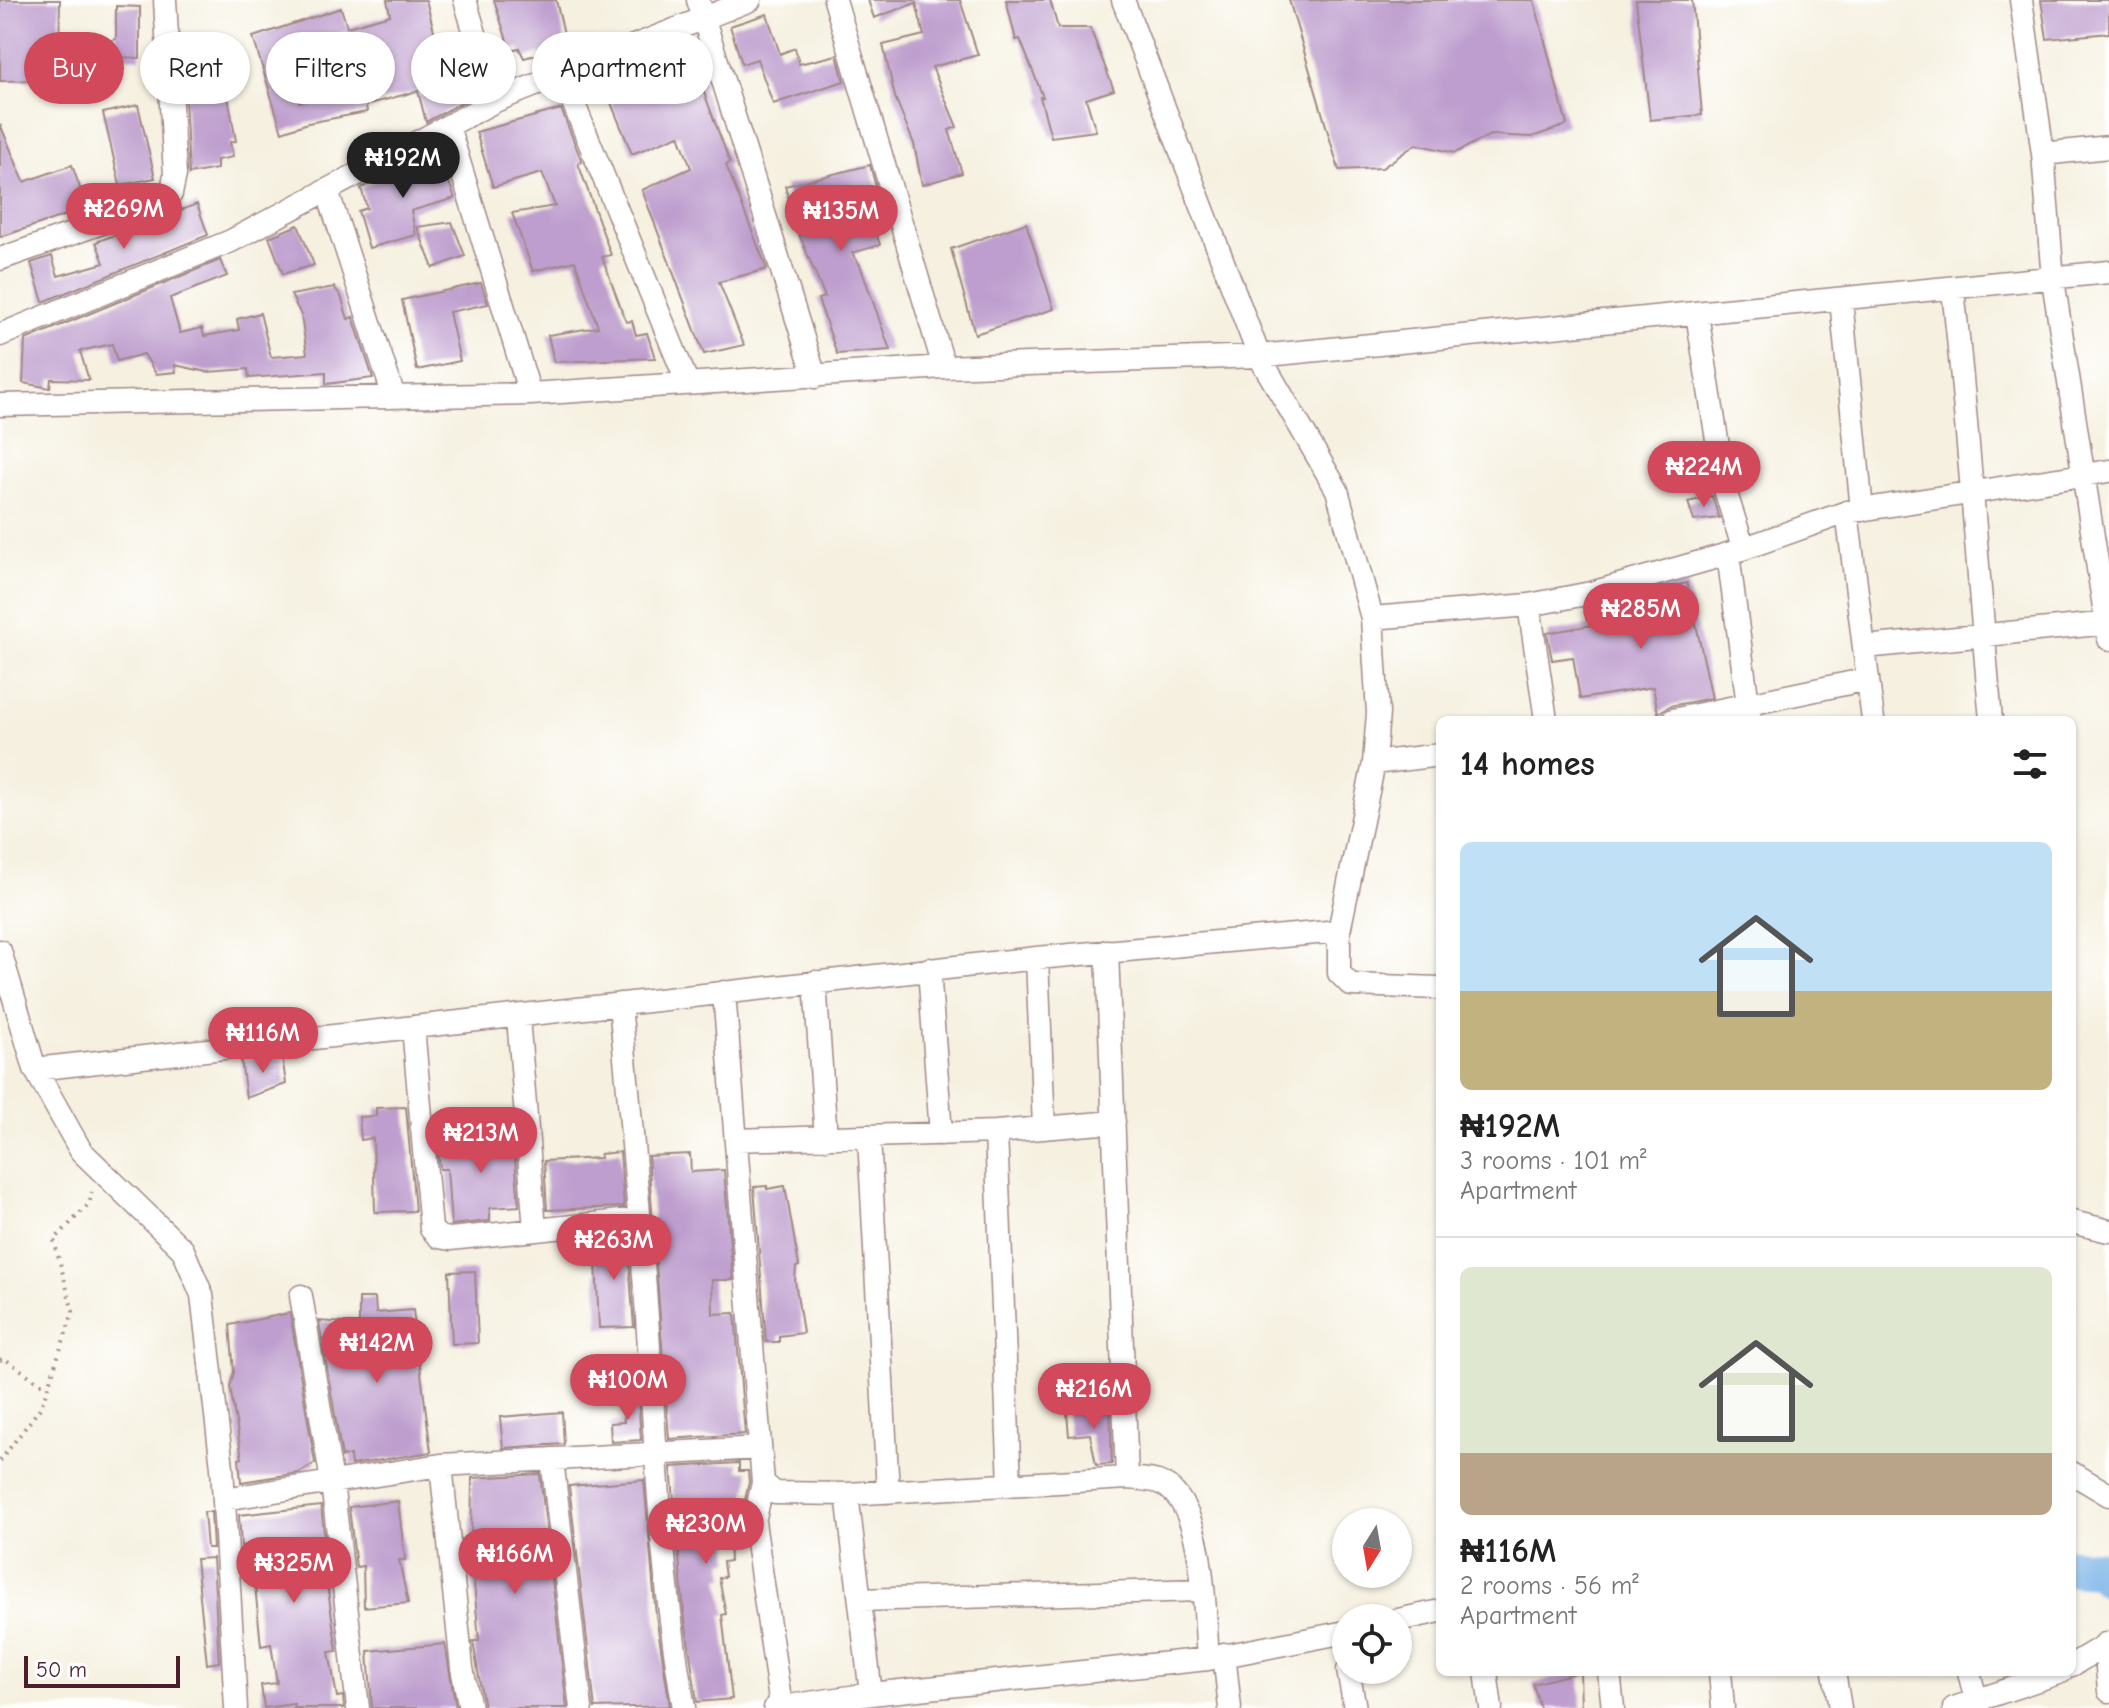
<!DOCTYPE html>
<html lang="en">
<head>
<meta charset="utf-8">
<style>
  :root { --surface:#fff; --page:#f6f6f6; --text:#222; --muted:#767676; --line:#e0e0e0; --accent:#d1495b }
  body { margin:0; font-family:"Comic Neue",sans-serif; background:var(--page); color:var(--text); height:100vh; display:flex; flex-direction:column; font-size:30px; white-space:nowrap }
  * { box-sizing:border-box; margin:0 }
  p { font-size:26px; color:var(--muted) }
  .icon { flex:none; width:44px; height:44px; fill:none; stroke:currentColor; stroke-width:2; stroke-linecap:round; stroke-linejoin:round }
  .map { position:relative; flex:1; overflow:hidden }
  .panel { position:absolute; left:1436px; top:716px; width:640px; height:960px; display:flex; flex-direction:column; background:var(--surface); border-radius:12px; box-shadow:0 2px 6px #0004 }
  .panel>* { flex:none }
  .hud { position:absolute; left:24px; top:32px; width:760px; height:72px; display:flex; gap:16px }
  .needle { width:52px; rotate:191deg }
  .fabs { position:absolute; left:1332px; top:1508px; display:grid; gap:16px }
  .fabs a { display:grid; place-items:center; width:80px; height:80px; border-radius:50%; background:var(--surface); box-shadow:0 2px 6px #0004; font-size:40px }
  .scale { position:absolute; left:24px; bottom:20px; width:156px; box-sizing:border-box; padding-left:8px; border:4px solid #4a1f2b; border-top:0; font-size:22px; line-height:28px; white-space:nowrap; color:#4a1f2b; -webkit-text-stroke:6px #fff; paint-order:stroke }
  .price { position:absolute; translate:-50% -68px; padding:0 18px; border-radius:28px; background:var(--accent); color:#fff; font-size:26px; line-height:52px; filter:drop-shadow(0 2px 4px #0008) }
  .price::after { content:''; position:absolute; left:50%; top:48px; width:24px; height:18px; margin-left:-12px; background:inherit; clip-path:polygon(0 0,100% 0,50% 100%) }
  .price.current { background:#222; color:#fff }
  ul { padding:0; list-style:none }
  li { display:grid; align-content:center; gap:16px; height:424px; padding:0 24px }
  li+li { border-top:2px solid var(--line) }
  li span { display:grid; place-items:center; height:248px; border-radius:12px; color:#555 }
  li>.icon { margin-inline-start:auto }
  span .icon { width:144px; height:144px; fill:#fffc; stroke-width:1 }
  li b { font-size:34px }
  h2 { display:flex; justify-content:space-between; align-items:center; height:96px; padding:0 24px; font-size:34px }
  .chip { padding:0 28px; border-radius:36px; background:var(--surface); box-shadow:0 2px 6px #0004; font-size:28px; line-height:72px }
  .chip.current { background:var(--accent); color:#fff }
  .map>svg:first-child { display:block }
</style>
</head>
<body>
<div class="map">
<svg width="2109" height="1708" viewBox="0 0 2109 1708">
  <rect width="100%" height="100%" fill="#fff"/>
  <filter id="ink" filterUnits="userSpaceOnUse"><feTurbulence type="fractalNoise" baseFrequency=".0125" numOctaves="2"/><feDisplacementMap in="SourceGraphic" scale="16" xChannelSelector="R" yChannelSelector="G"/><feConvolveMatrix kernelMatrix="1 2 1 2 8 2 1 2 1" color-interpolation-filters="sRGB"/></filter>
  <filter id="wash" filterUnits="userSpaceOnUse"><feTurbulence type="fractalNoise" baseFrequency=".006" numOctaves="4" result="noise"/><feDisplacementMap in="SourceGraphic" scale="32" xChannelSelector="R" yChannelSelector="G"/><feGaussianBlur stdDeviation="1.8" result="paint"/><feColorMatrix in="noise" values="0 0 0 0 0 0 0 0 0 0 0 0 0 0 0 0 0 1.4 0 .05"/><feComposite in="paint" operator="in"/></filter>
  <g filter="url(#wash)">
    <rect width="100%" height="100%" fill="#f5f0df"/>
    <g fill="none" stroke-linecap="round" stroke-linejoin="round">
      <path stroke="#74b0e6" stroke-width="38" d="M2072 1567 2100 1569 2109 1578"/>
    </g>
    <g id="blocks">
      <path fill="#be9ece" fill-rule="evenodd" d="M0 0H60L59 54 116 39V6L140 7V58L119 57 121 64 50 88 47 80 0 81Z
        M387 0H426L438 46 430 48 440 80 471 72 476 95 426 122 418 91 366 105 367 112 308 123 282 132 253 37 341 8 347 27 390 15ZM347 31 363 88 299 102 283 51Z
        M494 0H556L567 47 524 58 519 48 510 50Z
        M868 0H960L978 55 932 67 957 127 949 130 962 173 922 185 914 144 895 97 883 45 924 35 916 3 874 18Z
        M1006 0H1050L1058 28H1090L1114 90 1086 99 1096 131 1051 137 1040 97H1043L1020 39 1016 40Z
        M1289 0H1534L1567 125 1532 137 1490 135 1455 153 1416 144 1382 168 1339 170Z
        M1636 0H1692L1702 115 1650 120Z
        M2041 0H2109V33L2047 39Z
        M767 14 780 54 795 48 799 64 837 55 844 81 773 104 757 59 742 64 730 26Z
        M691 45 705 86 702 87 730 163 726 165 767 269 719 282 744 345 704 354 642 190 691 168 679 135 632 154 602 81Z
        M224 74 236 141 230 142 233 157 217 160V169L189 174 185 97 191 96 189 76Z
        M138 105 155 178 120 185 103 113Z
        M561 109 582 162 578 163 611 255 602 257 626 322 632 321 636 335 647 333 655 358 554 362 548 335 598 327 575 261 533 271 512 213 555 206 542 173 493 187 476 132Z
        M0 124 24 182 72 165 87 208 0 237Z
        M437 151 455 198 411 211 416 235 369 248 358 211 367 208 361 188Z
        M870 165 880 202 868 205 880 245 852 253 860 265 890 350 837 354 818 299 825 297 796 227 785 186Z
        M197 204 208 235 43 302 31 263 52 256 58 276 104 263 96 242Z
        M452 222 465 256 433 268 417 227Z
        M1026 223 1054 309 975 334 951 249Z
        M298 225 314 265 283 274 269 237Z
        M220 260 227 276 170 298 180 333 202 328 204 336 239 330 237 319 260 313 271 357 307 354 301 315 291 295 334 287 341 296 348 319 353 317 373 378 326 384V372L249 378 248 369 207 372 175 365 176 372 156 374 144 354 117 361 112 344 80 351 89 380 51 379 50 388 23 383 25 340Z
        M481 283 488 304 449 312 460 361 417 370 402 300Z
        M1712 496 1719 518 1694 521 1688 502Z
        M1687 583 1712 698 1670 706 1658 713 1653 687 1580 699 1573 657 1552 660 1547 633 1637 617 1633 596Z
        M282 1056 286 1084 246 1098 241 1060Z
        M406 1107 415 1211 375 1212 373 1138 361 1140 359 1117 376 1116V1108Z
        M512 1123 519 1206 490 1208V1221L451 1225 447 1169H440L438 1149H446V1143L486 1141 484 1125Z
        M620 1152 624 1207 547 1210 544 1161 600 1158V1154Z
        M690 1154 691 1172 724 1170 733 1280H712L713 1314 735 1313 745 1434 669 1439 648 1156Z
        M767 1186V1189L785 1186 799 1266 796 1267 795 1281 803 1333 779 1336V1342H766L754 1187Z
        M627 1234 634 1327 599 1328 595 1238Z
        M475 1271 478 1343 452 1344 449 1272Z
        M359 1298H375L376 1313 413 1310 431 1452 351 1465 350 1455 342 1457 319 1321 359 1324Z
        M290 1313 315 1463 299 1473 241 1482 239 1459 242 1458 230 1387 234 1372 230 1325Z
        M638 1396 641 1440 611 1442 610 1423 624 1422 622 1397Z
        M1110 1407 1112 1464 1096 1465 1090 1434 1069 1436 1067 1413Z
        M562 1412 564 1444 503 1448 500 1417Z
        M739 1463V1471H748L749 1482 745 1500 727 1501 730 1561 723 1562 725 1577 719 1578 726 1614 722 1615 732 1699 697 1702 684 1613 671 1467Z
        M540 1474 567 1708H484L473 1641H479L471 1547 472 1478Z
        M644 1480 656 1616 670 1706 595 1708 569 1486Z
        M398 1501 405 1560H399L408 1603 364 1607 363 1566 356 1567 349 1507Z
        M321 1506 328 1571H325L337 1651 329 1652 337 1697 343 1696 344 1708H294V1704L264 1708 261 1685 277 1683 271 1644 261 1646 251 1545 241 1546 239 1515Z
        M204 1512H211L213 1548H207Z
        M213 1558 219 1662 207 1664 196 1559Z
        M445 1644 456 1708H372L368 1651Z
        M1580 1672 1581 1708H1540L1533 1684Z"/>
    </g>
  </g>
  <g filter="url(#ink)">
    <use href="#blocks" fill-opacity="0" stroke="#a08885" stroke-width="2"/>
    <g fill="none" stroke-linecap="round" stroke-linejoin="round">
      <defs>
        <path id="minor" d="M465 0 495 101
          M698 0 815 377
          M835 0 944 367
          M1123 0 1259 356 1337 490 1372 618 1378 713 1374 763 1339 931V973L1351 985 1440 988
          M2021 0 2043 154 2053 280 2109 639
          M562 75 687 382
          M448 126 530 394
          M2043 154 2109 147
          M327 190 394 397
          M0 259 164 201 171 194 175 175 165 0
          M1953 290C1969 433 1978 576 1991 720
          M1841 300 1862 510
          M1697 314 1725 490 1743 547
          M0 335 231 241 495 101 750 0
          M0 405 530 394 944 367 1259 356 2109 272
          M1847 512 1873 720
          M1728 554 1750 720
          M1529 605 1546 720
          M1372 618 1529 605 1591 593 1728 554 1847 512 2109 471
          M1865 647 2109 623
          M1673 720 1868 679
          M1374 763 1440 755
          M0 951 35 1069 81 1151 183 1250 202 1295 222 1467 236 1708
          M1107 951 1127 1478
          M1037 958 1044 1128
          M929 969 941 1134
          M815 982 826 1138
          M724 992 763 1483 754 1522 781 1707
          M620 1004C630 1113 641 1222 648 1332 656 1458 662 1584 684 1708
          M518 1017 535 1230
          M413 1027 431 1229 439 1237 450 1239 640 1219
          M35 1069 1037 958 1339 931
          M996 1132 1010 1485
          M869 1137 888 1492
          M736 1140 996 1132 1114 1122
          M2072 1222 2109 1231
          M301 1296 332 1482 358 1708
          M552 1459 581 1708
          M441 1465 462 1668 470 1708
          M2072 1473 2109 1495
          M763 1483 775 1493 847 1494 1127 1478C1137 1479 1149 1479 1158 1482 1207 1499 1204 1616 1208 1659
          M847 1494 871 1694
          M224 1499 441 1465 760 1448
          M860 1600 1201 1590
          M1398 1620 1440 1611
          M2105 1644 2109 1691
          M1224 1654 1230 1708
          M2072 1665 2109 1643
          M1348 1670 1355 1708
          M1486 1672 1491 1708
          M1609 1672 1613 1708
          M1720 1672 1723 1708
          M1834 1672 1840 1708
          M1969 1672 1978 1708
          M775 1708 871 1694 1208 1659 1346 1632
          M1954 1708 2061 1672"/>
      </defs>
      <use href="#minor" stroke="#a08885" stroke-width="25"/>
      <path stroke="#a08885" stroke-width="4" stroke-dasharray="2 6" stroke-linecap="butt" d="M0 1360 5 1359 47 1388
        M0 1461 41 1407 73 1312 54 1240 89 1204 92 1192"/>
      <use href="#minor" stroke="#fff" stroke-width="22"/>
    </g>
  </g>
</svg>
<div class="fabs">
<a><svg class="needle" viewBox="-14 -14 28 28"><path d="M0-13l5 13h-10z" fill="#e53935"/><path d="M0 13l5-13h-10z" fill="#767676"/></svg></a>
<a><svg class="icon" aria-label="locate" viewBox="0 0 24 24"><circle cx="12" cy="12" r="6"/><path d="M12 2v4M12 18v4M2 12h4M18 12h4"/></svg></a>
</div>
<div class="scale">50 m</div>
<b class="price current" style="left:403px;top:200px">₦192M</b>
<b class="price" style="left:124px;top:251px">₦269M</b>
<b class="price" style="left:841px;top:253px">₦135M</b>
<b class="price" style="left:1704px;top:509px">₦224M</b>
<b class="price" style="left:1641px;top:651px">₦285M</b>
<b class="price" style="left:263px;top:1075px">₦116M</b>
<b class="price" style="left:481px;top:1175px">₦213M</b>
<b class="price" style="left:614px;top:1282px">₦263M</b>
<b class="price" style="left:377px;top:1385px">₦142M</b>
<b class="price" style="left:628px;top:1422px">₦100M</b>
<b class="price" style="left:1094px;top:1431px">₦216M</b>
<b class="price" style="left:706px;top:1566px">₦230M</b>
<b class="price" style="left:515px;top:1596px">₦166M</b>
<b class="price" style="left:294px;top:1605px">₦325M</b>
<div class="hud">
<a class="chip current">Buy</a>
<a class="chip">Rent</a>
<a class="chip">Filters</a>
<a class="chip">New</a>
<a class="chip">Apartment</a>
</div>
<section class="panel">
<h2>14 homes<svg class="icon" aria-label="filters" viewBox="0 0 24 24"><path d="M4 7h16M4 17h16"/><circle cx="9" cy="7" r="2"/><circle cx="15" cy="17" r="2"/></svg></h2>
<ul>
<li><span style="background:linear-gradient(#bfe0f5 60%,#c2b280 0)"><svg class="icon" aria-label="home" viewBox="0 0 24 24"><path d="M3 11l9-7 9 7M6 9v11h12V9"/></svg></span><div><b>₦192M</b><p>3 rooms · 101 m²</p><p>Apartment</p></div></li>
<li><span style="background:linear-gradient(#dfe7d0 75%,#b9a48a 0)"><svg class="icon" aria-label="home" viewBox="0 0 24 24"><path d="M3 11l9-7 9 7M6 9v11h12V9"/></svg></span><div><b>₦116M</b><p>2 rooms · 56 m²</p><p>Apartment</p></div></li>
</ul>
</section>
</div>
</body>
</html>
